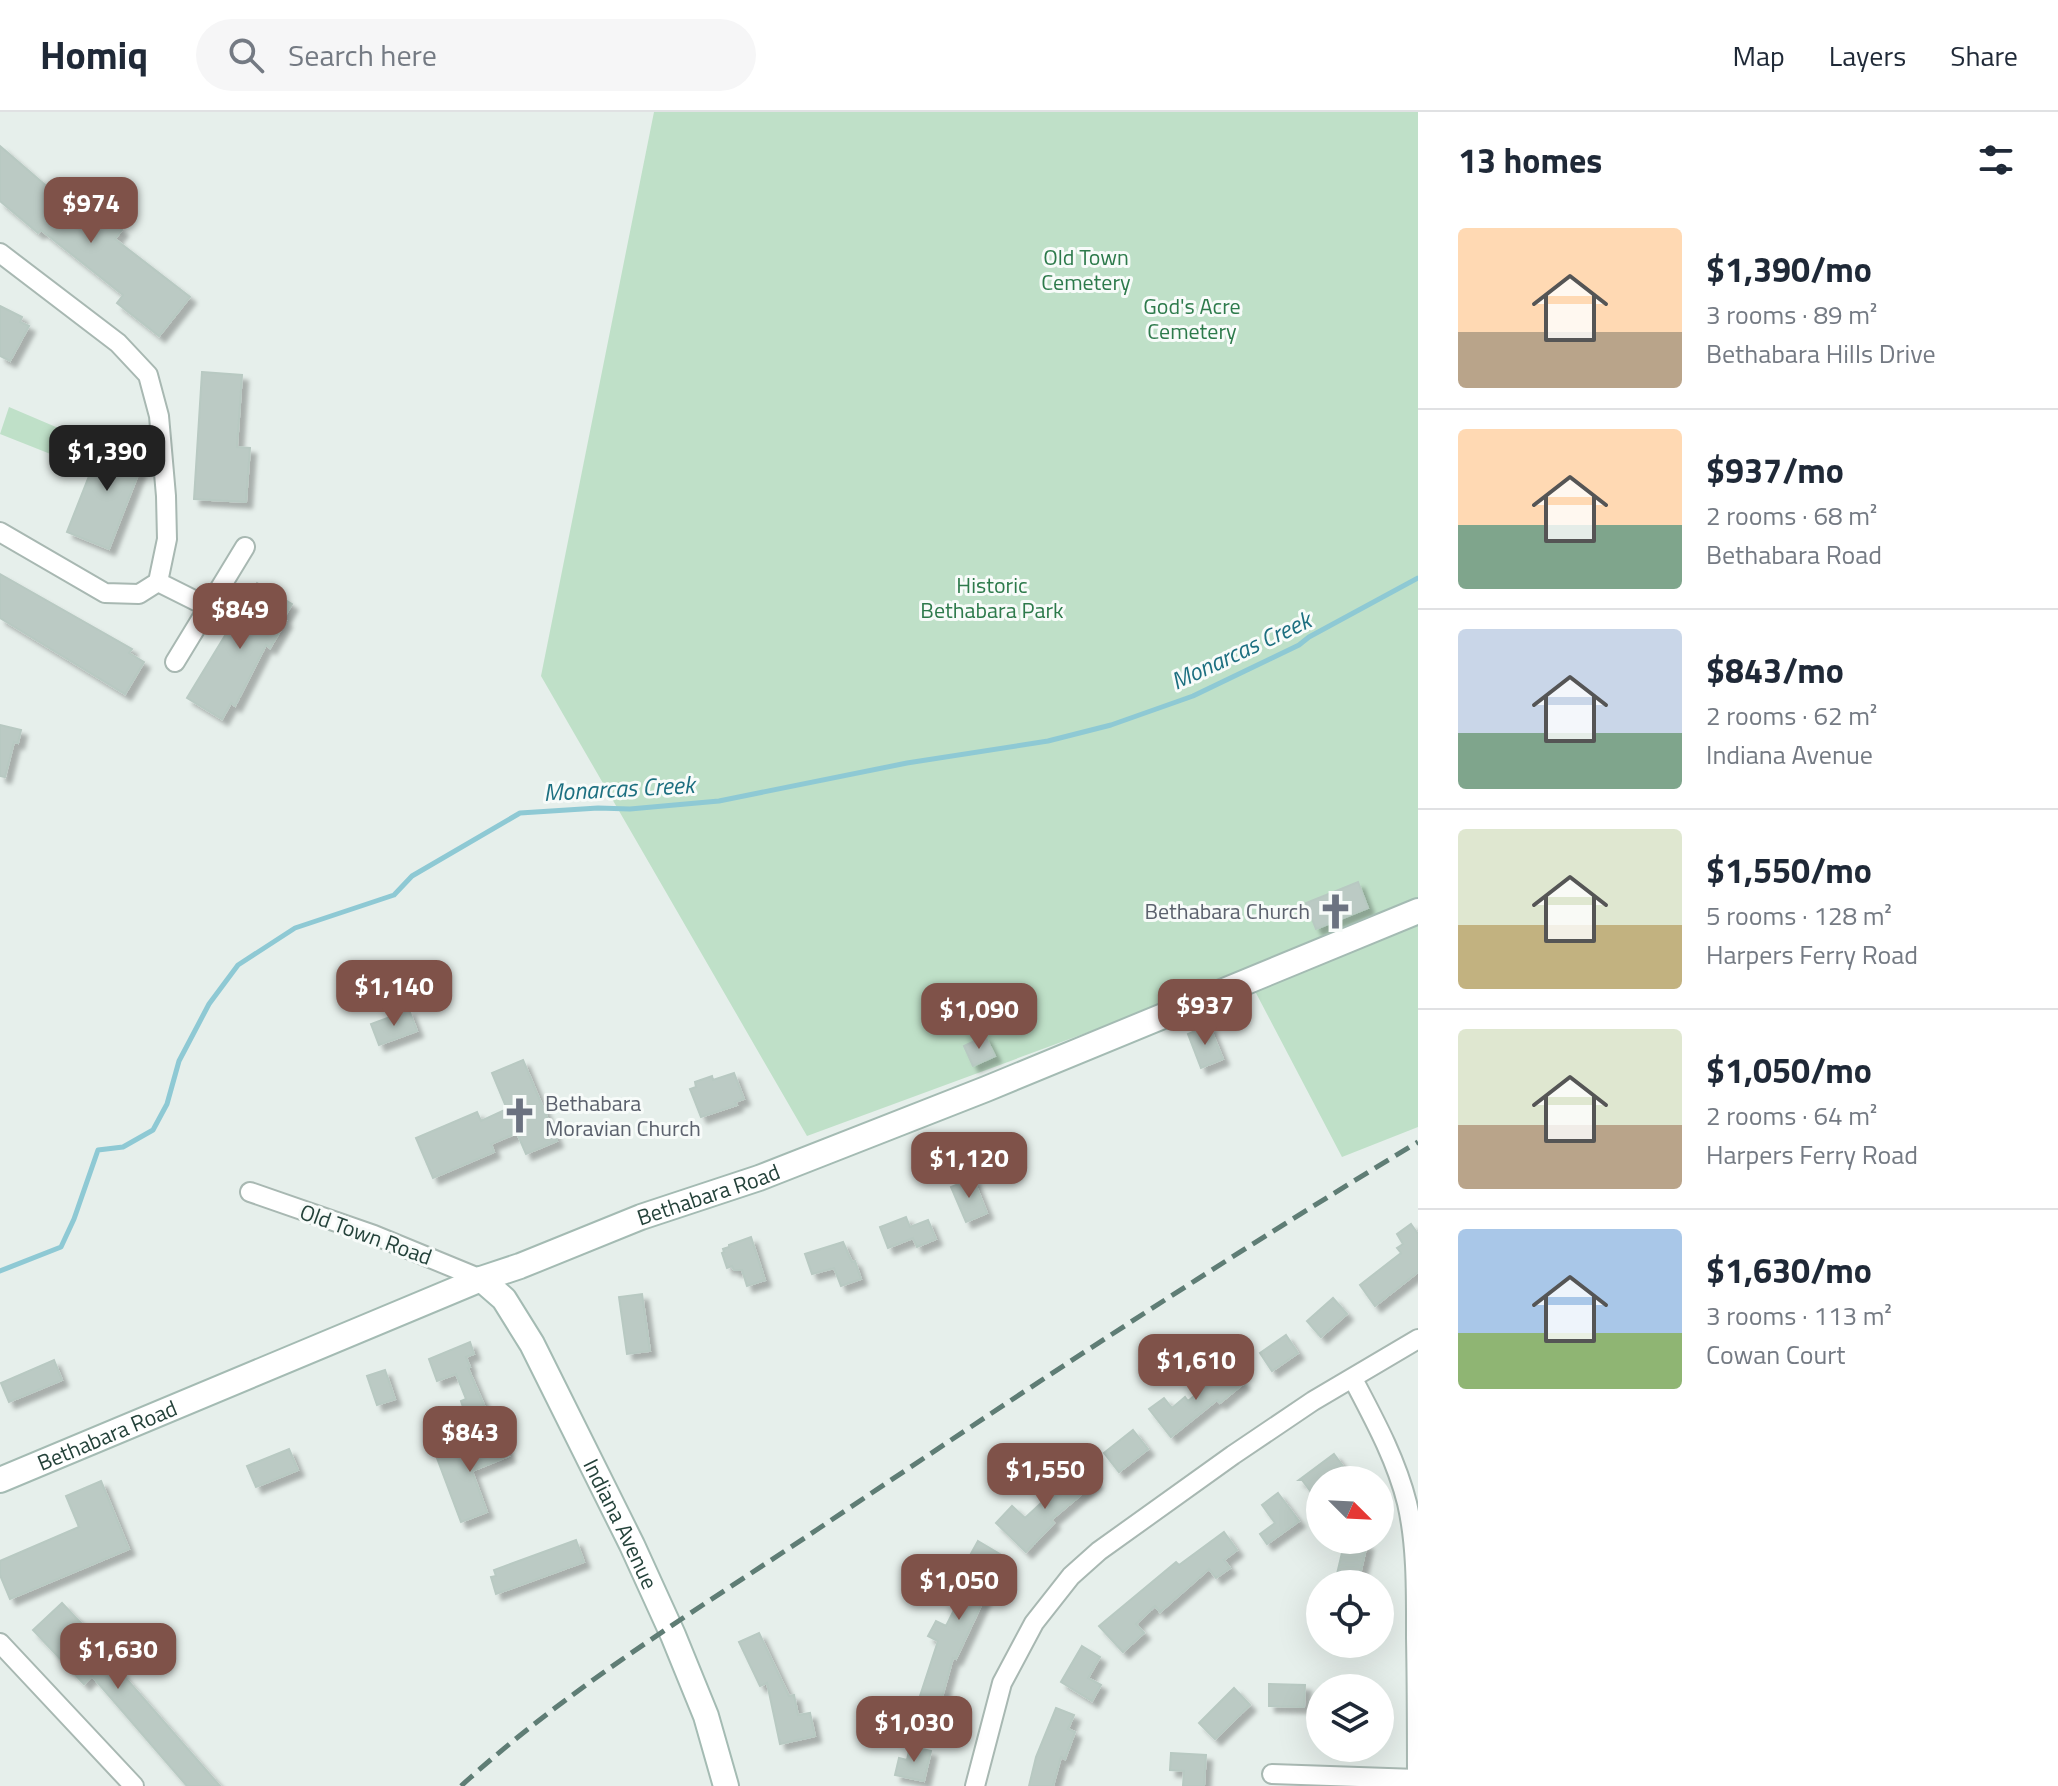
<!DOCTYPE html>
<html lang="en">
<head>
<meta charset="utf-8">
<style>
  :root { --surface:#fff; --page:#f6f6f7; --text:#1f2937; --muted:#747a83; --line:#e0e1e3; --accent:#7f5249 }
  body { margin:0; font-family:"Titillium Web",sans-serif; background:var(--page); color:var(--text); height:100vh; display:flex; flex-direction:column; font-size:30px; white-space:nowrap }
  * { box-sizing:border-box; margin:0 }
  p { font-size:26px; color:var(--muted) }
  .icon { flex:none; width:44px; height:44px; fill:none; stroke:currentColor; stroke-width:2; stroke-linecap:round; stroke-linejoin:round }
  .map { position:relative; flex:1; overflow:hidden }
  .side { display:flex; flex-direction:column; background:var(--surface); width:640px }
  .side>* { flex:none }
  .needle { width:52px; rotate:114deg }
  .fabs { position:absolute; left:1306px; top:1354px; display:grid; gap:16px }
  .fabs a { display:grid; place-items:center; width:88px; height:88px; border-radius:50%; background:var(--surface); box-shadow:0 8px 32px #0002; font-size:40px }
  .price { position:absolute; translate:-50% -68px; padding:0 18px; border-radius:16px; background:var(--accent); color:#fff; font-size:26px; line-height:52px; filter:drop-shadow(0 2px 4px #0008) }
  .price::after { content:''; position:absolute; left:50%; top:48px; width:24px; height:18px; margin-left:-12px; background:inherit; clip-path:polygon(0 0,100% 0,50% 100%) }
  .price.on { background:#222; color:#fff }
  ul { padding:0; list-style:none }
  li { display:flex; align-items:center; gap:24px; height:200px; padding:0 40px }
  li+li { border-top:2px solid var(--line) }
  li span { display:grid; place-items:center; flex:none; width:224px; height:160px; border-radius:8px; color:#555 }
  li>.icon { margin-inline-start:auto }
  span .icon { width:96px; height:96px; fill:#fffc; stroke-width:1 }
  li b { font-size:34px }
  h2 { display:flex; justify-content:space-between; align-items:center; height:96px; padding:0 40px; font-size:34px }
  header { display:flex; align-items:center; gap:48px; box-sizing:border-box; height:112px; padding:0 40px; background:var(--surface); border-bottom:2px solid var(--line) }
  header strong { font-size:38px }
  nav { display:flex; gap:44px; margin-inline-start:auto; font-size:28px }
  .search { width:560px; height:72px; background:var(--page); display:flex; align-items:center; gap:20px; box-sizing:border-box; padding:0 28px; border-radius:44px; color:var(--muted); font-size:30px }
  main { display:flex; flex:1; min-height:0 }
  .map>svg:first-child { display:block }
</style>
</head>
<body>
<header>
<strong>Homiq</strong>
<div class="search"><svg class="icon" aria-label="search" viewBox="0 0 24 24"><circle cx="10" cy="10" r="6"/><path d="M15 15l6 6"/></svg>Search here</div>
<nav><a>Map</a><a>Layers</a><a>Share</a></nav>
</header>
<main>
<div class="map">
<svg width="1418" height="1674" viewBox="0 0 1418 1674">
  <defs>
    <filter id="shadow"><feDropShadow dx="6" dy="6" stdDeviation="2" flood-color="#0004"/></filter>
  </defs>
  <rect width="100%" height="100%" fill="#e6efeb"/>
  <path fill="#bfe0c8" d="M654 0H1418V1015L1342 1045 1246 862 807 1024 541 564Z
    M9 295 63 318 53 343 0 322Z"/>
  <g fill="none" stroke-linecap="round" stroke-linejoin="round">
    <path stroke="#8ec9d4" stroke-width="5" d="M0 1159 61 1135 74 1107 98 1038 123 1035 153 1018 167 992 179 949 209 892 238 853 295 816 394 783 412 764 520 701 598 696 630 697 719 689 907 651 1048 629 1111 613 1193 584 1299 533 1309 525 1418 466"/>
  </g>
  <path fill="#bbcac4" stroke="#b8c9c2" stroke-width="2" filter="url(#shadow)" d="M0 34 80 103 89 92 122 118 115 127 190 185 159 224 117 191 123 183 41 118 38 121 0 89Z
    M0 194 22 205 20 210 29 214 10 249 0 244Z
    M202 260 242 263 237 335 250 336 246 390 194 387Z
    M104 326 146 342 109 437 67 420Z
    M0 462 132 537 129 541 144 550 125 582 0 506Z
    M257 471 292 492 283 507 286 509 270 536 266 533 235 594 231 591 222 607 187 586Z
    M0 613 21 618 18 631 14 630 5 665 0 664Z
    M1358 770 1368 796 1316 817 1306 791Z
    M409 898 417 919 379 933 371 912Z
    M1209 913 1223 947 1201 956 1188 922Z
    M985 924 995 944 973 954 964 934Z
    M523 948 557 1029 526 1042 517 1021 491 1032 494 1040 433 1066 416 1026 477 1000 481 1009 507 997 492 961Z
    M734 961 744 987 735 990 737 993 701 1005 690 977 696 975 695 970 712 964 713 968Z
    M973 1066 987 1101 966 1110 951 1075Z
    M906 1105 910 1115 928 1108 936 1127 917 1135 913 1126 888 1136 880 1115Z
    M1411 1112 1418 1122V1160L1375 1194 1360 1173 1401 1141 1397 1136 1403 1132 1397 1122Z
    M751 1125 765 1168 747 1174 742 1158H734L732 1154 727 1156 722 1141 724 1140 723 1137 729 1135V1133Z
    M843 1130 852 1150 855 1149 861 1167 841 1174 834 1156 812 1162 805 1142Z
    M642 1182 650 1239 627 1242 619 1185Z
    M1333 1186 1347 1202 1321 1225 1307 1209Z
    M1286 1223 1298 1241 1272 1259 1260 1241Z
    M470 1230 474 1242 466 1245 470 1255 468 1256 487 1300 467 1307 461 1289 466 1287 456 1262 437 1269 429 1247Z
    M54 1248 62 1268 9 1290 1 1271Z
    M1230 1254 1244 1271 1220 1291 1217 1288 1171 1325 1149 1297 1164 1286 1172 1296 1185 1285 1188 1289Z
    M385 1258 395 1287 377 1293 367 1264Z
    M1133 1318 1148 1337 1119 1360 1104 1341Z
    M501 1322 509 1344 472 1359 487 1400 461 1410 437 1346Z
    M289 1337 298 1358 256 1375 247 1354Z
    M1334 1342 1348 1361 1338 1368H1320V1392L1302 1368H1299Z
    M1082 1353 1096 1370 1051 1408 1054 1411 1026 1440 996 1411 1012 1394 1025 1406Z
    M101 1369 129 1437 10 1487 0 1463V1449L79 1415 66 1384Z
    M1278 1381 1299 1409 1267 1432 1260 1422 1275 1411 1262 1393Z
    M1224 1420 1237 1438 1224 1448 1230 1456 1216 1466 1209 1457 1160 1500 1155 1494 1136 1512 1144 1521 1123 1540 1099 1514 1176 1450 1179 1453Z
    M576 1428 584 1450 496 1482 491 1465 496 1464 494 1458Z
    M1345 1428 1367 1432 1359 1467 1337 1462Z
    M978 1429 1005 1445 987 1474 992 1477 984 1487 956 1547 953 1546 939 1596 918 1590 938 1529 928 1524 936 1509 946 1514 965 1476 960 1473 974 1450 968 1447Z
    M62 1491 113 1545 110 1548 220 1674H187L92 1564 84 1572 33 1518Z
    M759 1521 789 1584 794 1583 798 1603 810 1601 815 1624 780 1632 767 1571 760 1574 739 1530Z
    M1082 1534 1100 1545 1088 1566 1101 1573 1092 1589 1061 1570Z
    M1269 1572 1305 1573 1304 1595 1269 1594Z
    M1234 1576 1250 1593 1215 1627 1199 1611Z
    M1056 1596 1074 1603 1068 1617 1075 1620 1065 1647 1061 1645 1053 1674H1029L1036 1645Z
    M910 1634 931 1639 924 1669 895 1663 899 1646 907 1648Z
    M1171 1641 1206 1643 1204 1674H1183L1184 1659 1170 1658Z"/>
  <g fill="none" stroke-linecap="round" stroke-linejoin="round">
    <defs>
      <path id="street" d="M0 141 118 231 148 263 159 304 166 384 167 427 158 470 139 482 105 481 0 420
        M158 470 208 495
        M175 550 245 435
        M250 1080 374 1123 481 1167
        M1353 1267C1374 1307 1396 1347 1407 1391 1417 1434 1416 1482 1416 1526 1417 1575 1417 1625 1417 1674
        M0 1531 134 1674
        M1272 1662 1417 1667
        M975 1674 1002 1571 1034 1511 1071 1464 1099 1439 1233 1343 1313 1289 1418 1227"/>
      <g id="secondary">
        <path id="s1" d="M481 1167 504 1187 532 1232 632 1433 673 1523 706 1604 726 1674"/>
        <path id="s2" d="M0 1368 481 1167 520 1154 641 1105 759 1066 986 977 1418 799"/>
      </g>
    </defs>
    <use href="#street" stroke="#a8b8b2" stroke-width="22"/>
    <use href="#secondary" stroke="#a4bbb3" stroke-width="28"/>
    <use href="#street" stroke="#fff" stroke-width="18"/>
    <use href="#secondary" stroke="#fff" stroke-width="24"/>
    <path stroke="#5f7d75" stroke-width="5" stroke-dasharray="16 8" stroke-linecap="butt" d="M461 1674C569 1575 697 1498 818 1417 1016 1284 1214 1153 1418 1030"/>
  </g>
  <defs>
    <symbol id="church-bare" viewBox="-9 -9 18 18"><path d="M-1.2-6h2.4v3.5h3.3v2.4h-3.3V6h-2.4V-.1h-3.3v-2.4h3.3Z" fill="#6b7280" stroke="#f7fbf9" stroke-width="2.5" paint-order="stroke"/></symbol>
  </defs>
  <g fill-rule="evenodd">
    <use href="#church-bare" x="1310" y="774" width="51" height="51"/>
    <use href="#church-bare" x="494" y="978" width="51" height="51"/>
  </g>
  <g text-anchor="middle" stroke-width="6" stroke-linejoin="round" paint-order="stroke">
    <g font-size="22" fill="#2d7a4b" stroke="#f7fbf9">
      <text x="1086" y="153">Old Town<tspan x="1086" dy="25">Cemetery</tspan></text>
      <text x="1192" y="202">God's Acre<tspan x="1192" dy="25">Cemetery</tspan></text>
      <text x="992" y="481">Historic<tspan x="992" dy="25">Bethabara Park</tspan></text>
    </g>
    <g font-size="22" fill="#5b616d" stroke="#f7fbf9" text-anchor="end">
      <text x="1310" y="807">Bethabara Church</text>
      <text x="545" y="999" text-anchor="start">Bethabara<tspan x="545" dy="25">Moravian Church</tspan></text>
    </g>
    <g font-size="22" fill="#24423a" stroke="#f7fbf9">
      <text dy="8" stroke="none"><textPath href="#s2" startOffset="764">Bethabara Road</textPath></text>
      <text transform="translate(366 1122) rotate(20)" y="8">Old Town Road</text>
      <text dy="8" stroke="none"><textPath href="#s2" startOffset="116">Bethabara Road</textPath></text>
      <text dy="8" stroke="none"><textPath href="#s1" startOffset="284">Indiana Avenue</textPath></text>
    </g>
    <g font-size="24" font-style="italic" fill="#1c6f80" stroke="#f7fbf9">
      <text transform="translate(1241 539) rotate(-25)" y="8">Monarcas Creek</text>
      <text transform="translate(619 677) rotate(-3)" y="8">Monarcas Creek</text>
    </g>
  </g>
</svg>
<div class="fabs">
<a><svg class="needle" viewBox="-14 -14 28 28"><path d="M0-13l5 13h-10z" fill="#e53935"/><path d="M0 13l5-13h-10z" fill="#747a83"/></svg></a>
<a><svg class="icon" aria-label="locate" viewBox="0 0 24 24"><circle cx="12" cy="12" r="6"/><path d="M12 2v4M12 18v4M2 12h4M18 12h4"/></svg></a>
<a><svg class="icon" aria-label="layers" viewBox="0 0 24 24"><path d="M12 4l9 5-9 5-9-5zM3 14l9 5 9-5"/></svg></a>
</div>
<b class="price" style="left:91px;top:133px">$974</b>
<b class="price on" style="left:107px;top:381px">$1,390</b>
<b class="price" style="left:240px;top:539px">$849</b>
<b class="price" style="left:394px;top:916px">$1,140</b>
<b class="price" style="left:1205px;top:935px">$937</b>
<b class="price" style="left:979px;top:939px">$1,090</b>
<b class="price" style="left:969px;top:1088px">$1,120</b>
<b class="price" style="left:1196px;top:1290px">$1,610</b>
<b class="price" style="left:470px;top:1362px">$843</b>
<b class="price" style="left:1045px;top:1399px">$1,550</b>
<b class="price" style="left:959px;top:1510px">$1,050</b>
<b class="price" style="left:118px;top:1579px">$1,630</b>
<b class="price" style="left:914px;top:1652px">$1,030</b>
</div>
<section class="side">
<h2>13 homes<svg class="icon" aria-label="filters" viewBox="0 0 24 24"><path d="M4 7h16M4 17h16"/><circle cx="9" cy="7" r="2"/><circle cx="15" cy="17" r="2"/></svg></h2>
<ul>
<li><span style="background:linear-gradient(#ffd9b3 65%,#b9a48a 0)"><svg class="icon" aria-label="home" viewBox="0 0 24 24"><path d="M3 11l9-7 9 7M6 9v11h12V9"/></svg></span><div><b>$1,390/mo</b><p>3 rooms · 89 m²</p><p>Bethabara Hills Drive</p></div></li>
<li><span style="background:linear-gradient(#ffd9b3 60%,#7fa58c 0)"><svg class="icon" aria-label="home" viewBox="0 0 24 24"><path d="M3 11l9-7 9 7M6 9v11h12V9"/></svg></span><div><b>$937/mo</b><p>2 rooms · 68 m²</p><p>Bethabara Road</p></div></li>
<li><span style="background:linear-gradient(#c9d6e8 65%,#7fa58c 0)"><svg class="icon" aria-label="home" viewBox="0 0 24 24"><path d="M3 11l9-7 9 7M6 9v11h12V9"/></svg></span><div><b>$843/mo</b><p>2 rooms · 62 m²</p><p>Indiana Avenue</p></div></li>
<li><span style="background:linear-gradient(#dfe7d0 60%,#c2b280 0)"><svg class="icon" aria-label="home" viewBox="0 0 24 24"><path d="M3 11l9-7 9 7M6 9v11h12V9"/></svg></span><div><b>$1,550/mo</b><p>5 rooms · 128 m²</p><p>Harpers Ferry Road</p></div></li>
<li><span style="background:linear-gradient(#dfe7d0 60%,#b9a48a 0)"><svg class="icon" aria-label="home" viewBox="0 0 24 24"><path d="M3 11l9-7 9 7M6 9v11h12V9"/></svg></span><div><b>$1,050/mo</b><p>2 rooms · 64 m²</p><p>Harpers Ferry Road</p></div></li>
<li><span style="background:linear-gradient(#a9c7e8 65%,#8fb573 0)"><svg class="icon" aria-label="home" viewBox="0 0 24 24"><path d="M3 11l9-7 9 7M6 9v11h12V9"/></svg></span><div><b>$1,630/mo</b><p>3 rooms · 113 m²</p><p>Cowan Court</p></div></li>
</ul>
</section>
</main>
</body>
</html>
